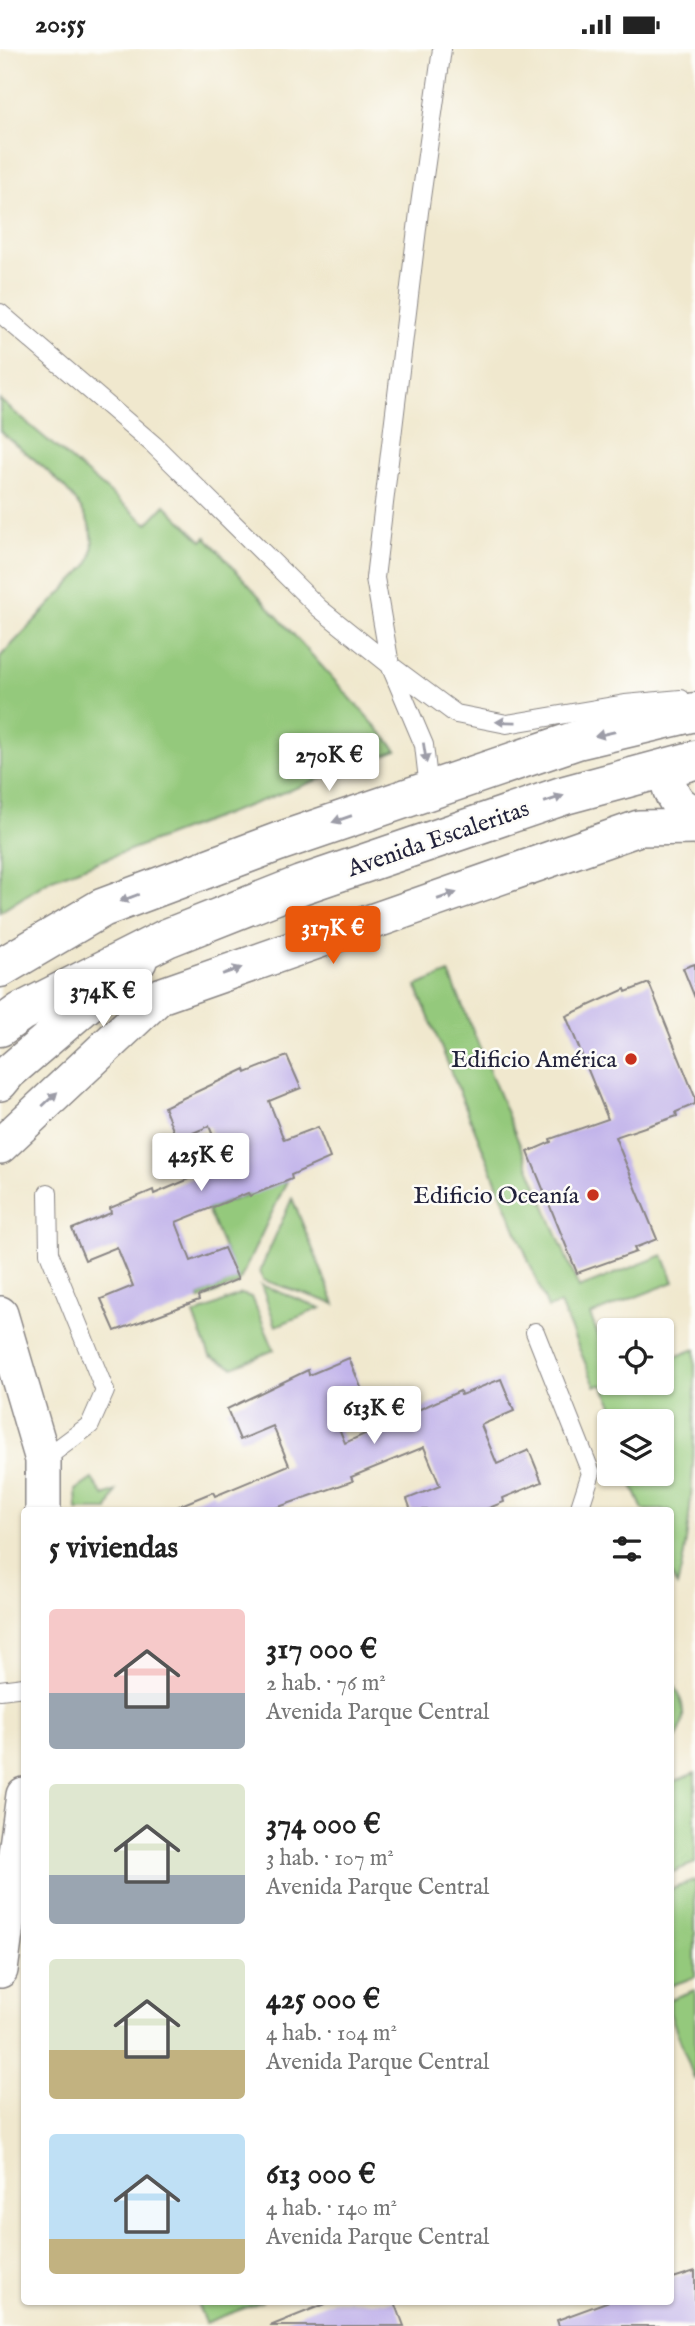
<!DOCTYPE html>
<html lang="es">
<head>
<meta charset="utf-8">
<style>
  :root { --surface:#fff; --page:#f2f2f2; --text:#222; --muted:#767676; --accent:#ea580c }
  body { margin:0; font-family:"IM FELL English",serif; background:var(--page); color:var(--text); height:100vh; display:flex; flex-direction:column; font-size:26px; white-space:nowrap }
  * { box-sizing:border-box; margin:0 }
  p { font-size:23px; color:var(--muted) }
  .icon { flex:none; width:38px; height:38px; fill:none; stroke:currentColor; stroke-width:2; stroke-linecap:round; stroke-linejoin:round }
  .map { position:relative; flex:1; overflow:hidden }
  .side { position:absolute; left:21px; top:1458px; width:653px; height:798px; display:flex; flex-direction:column; background:var(--surface); border-radius:7px; box-shadow:0 2px 5px #0004 }
  .side>* { flex:none }
  .controls { position:absolute; left:597px; top:1269px; display:grid; gap:14px }
  .controls a { display:grid; place-items:center; width:77px; height:77px; border-radius:7px; background:var(--surface); box-shadow:0 2px 5px #0004; font-size:35px }
  .price { position:absolute; translate:-50% -60px; padding:0 16px; border-radius:7px; background:#fff; color:#222; font-size:23px; line-height:46px; filter:drop-shadow(0 2px 4px #0008) }
  .price::after { content:''; position:absolute; left:50%; top:42px; width:21px; height:16px; margin-left:-10px; background:inherit; clip-path:polygon(0 0,100% 0,50% 100%) }
  .price.selected { background:var(--accent); color:#fff }
  ul { padding:0; list-style:none }
  li { display:flex; align-items:center; gap:21px; height:175px; padding:0 28px }
  li span { display:grid; place-items:center; flex:none; width:196px; height:140px; border-radius:7px; color:#555 }
  li>.icon { margin-inline-start:auto }
  span .icon { width:84px; height:84px; fill:#fffc; stroke-width:1 }
  li b { font-size:30px }
  h2 { display:flex; justify-content:space-between; align-items:center; height:84px; padding:0 28px; font-size:30px }
  .status { display:flex; justify-content:space-between; align-items:center; height:49px; padding:0 35px; background:var(--surface); direction:ltr }
  .status svg { height:19px; fill:currentColor }
  .map>svg:first-child { display:block }
</style>
</head>
<body>
<div class="status"><b>20:55</b><svg viewBox="0 0 49 12"><path d="M0 12V9h3v3zM5 12V6h3v6zM10 12V3h3v9zM15 12V0h3v12zM26 1h20v11H26zM47 4h2v5h-2z"/></svg></div>
<div class="map">
<svg width="695" height="2277" viewBox="0 0 695 2277">
  <rect width="100%" height="100%" fill="#fdfcf7"/>
  <filter id="ink" filterUnits="userSpaceOnUse"><feTurbulence type="fractalNoise" baseFrequency=".0143" numOctaves="2"/><feDisplacementMap in="SourceGraphic" scale="14" xChannelSelector="R" yChannelSelector="G"/><feConvolveMatrix kernelMatrix="1 2 1 2 8 2 1 2 1" color-interpolation-filters="sRGB"/></filter>
  <filter id="wash" filterUnits="userSpaceOnUse"><feTurbulence type="fractalNoise" baseFrequency=".00686" numOctaves="4" result="noise"/><feDisplacementMap in="SourceGraphic" scale="28" xChannelSelector="R" yChannelSelector="G"/><feGaussianBlur stdDeviation="1.57" result="paint"/><feColorMatrix in="noise" values="0 0 0 0 0 0 0 0 0 0 0 0 0 0 0 0 0 1.4 0 .05"/><feComposite in="paint" operator="in"/></filter>
  <g filter="url(#wash)">
    <rect width="100%" height="100%" fill="#f0e8ce"/>
    <path fill="#94c97b" stroke="#5b765b" stroke-width="2" d="M0 351 147 475 165 456 202 492 206 488 397 701 52 830 0 863V608L88 516C113 463 34 412 0 382Z
      M449 924 579 1239 663 1206 674 1233 590 1266 609 1312V1334H662V1313L695 1300C695 1373 695 1471 677 1537L670 1523V1461H643L632 1436 640 1425 662 1424V1372H621L603 1336 595 1337 560 1255 548 1259 416 937Z
      M287 1132 238 1235 199 1251 198 1247 237 1230 207 1160Z
      M292 1149 335 1255 263 1231 260 1222Z
      M261 1236 321 1259 276 1277Z
      M241 1245 252 1248 274 1301 233 1318 210 1307 194 1266Z
      M92 1430 104 1447 116 1442 108 1461H77L76 1441Z
      M670 1630C686 1651 689 1677 670 1697Z
      M695 1724V1814L670 1824V1734Z
      M695 1831V1928L670 1937V1841Z
      M695 1941V2032L670 1964V1950Z
      M196 2252H263L205 2274Z"/>
    <g id="blocks">
      <path fill="#c1b3ea" d="M695 915V949L683 919Z
        M649 934 695 1048V1055L676 1063 677 1067 615 1088 657 1190 634 1199 636 1203 577 1224 528 1103 551 1093 550 1090 608 1070 566 967 625 940 626 943Z
        M287 1007 301 1039 269 1052 284 1091 318 1078 330 1109 291 1126 292 1130 287 1132 250 1147 248 1144 176 1173 191 1212 224 1199 238 1230 198 1247 199 1251 115 1282 101 1250 133 1237 117 1198 85 1211 72 1180 111 1164 110 1159 153 1141 154 1145 225 1115 209 1077 177 1091 164 1058 245 1020 246 1024Z
        M349 1309 362 1341 329 1355 345 1394 460 1342 461 1346 501 1330 514 1362 481 1376 497 1415 529 1401 542 1433 503 1449 504 1453 484 1461H411L407 1450 440 1437 424 1398 351 1428 353 1432 270 1461H169L213 1443 215 1447 289 1416 273 1377 240 1391 227 1360 308 1321 309 1326Z
        M695 2222V2277H559L557 2271 609 2252H670V2230Z
        M332 2252 395 2253 404 2277H270Z"/>
    </g>
  </g>
  <g filter="url(#ink)">
    <use href="#blocks" fill-opacity="0" stroke="#898584" stroke-width="2"/>
    <g fill="none" stroke-linecap="round" stroke-linejoin="round">
      <defs>
        <path id="service" d="M0 264 154 396 319 559 390 616 375 529 419 163 442 0
          M429 740 424 696 390 616 456 665 507 675 625 655 681 650
          M535 1283 591 1424 579 1461
          M43 1411 90 1376 105 1342 49 1204 48 1144
          M0 1641 24 1638"/>
        <path id="minor" d="M666 718C668 738 673 758 695 763
          M0 1034 9 1023 139 912
          M0 1097 160 947 639 779 695 778
          M0 1265 43 1411V1461
          M0 1921 24 1746"/>
        <path id="tertiary" d="M0 919 102 859 278 793 577 691 695 663
          M0 978 21 963 167 889 301 836 565 746 695 711"/>
      </defs>
      <use href="#service" stroke="#898584" stroke-width="20"/>
      <use href="#minor" stroke="#898584" stroke-width="38"/>
      <use href="#tertiary" stroke="#898584" stroke-width="41"/>
      <use href="#service" stroke="#fff" stroke-width="18"/>
      <use href="#minor" stroke="#fff" stroke-width="35"/>
      <use href="#tertiary" stroke="#fff" stroke-width="38"/>
    </g>
    <defs><path id="oneway-solid" d="M-6-.8H1V-3.2L6.5 0L1 3.2V.8H-6Z" transform="scale(1.75)"/></defs>
    <g fill="#9c9ca7">
      <use href="#oneway-solid" transform="translate(506 673) rotate(-179)"/>
      <use href="#oneway-solid" transform="translate(605 685) rotate(167)"/>
      <use href="#oneway-solid" transform="translate(425 704) rotate(81)"/>
      <use href="#oneway-solid" transform="translate(554 750) rotate(-19)"/>
      <use href="#oneway-solid" transform="translate(342 770) rotate(161)"/>
      <use href="#oneway-solid" transform="translate(447 847) rotate(-19)"/>
      <use href="#oneway-solid" transform="translate(129 849) rotate(159)"/>
      <use href="#oneway-solid" transform="translate(232 922) rotate(-19)"/>
      <use href="#oneway-solid" transform="translate(50 1050) rotate(-43)"/>
    </g>
  </g>
  <g fill="#c8321e" stroke="#fdfcf7" stroke-width="2.5">
    <circle cx="631" cy="1010" r="7"/>
    <circle cx="593" cy="1146" r="7"/>
  </g>
  <g text-anchor="middle" stroke-width="5" stroke-linejoin="round" paint-order="stroke">
    <g font-size="24" fill="#22223b" stroke="#fdfcf7">
      <text transform="translate(438 789) rotate(-19)" y="8">Avenida Escaleritas</text>
    </g>
    <g font-size="24" fill="#22223b" stroke="#fdfcf7" text-anchor="end">
      <text x="617" y="1018">Edificio América</text>
      <text x="579" y="1154">Edificio Oceanía</text>
    </g>
  </g>
</svg>
<div class="controls">
<a><svg class="icon" aria-label="locate" viewBox="0 0 24 24"><circle cx="12" cy="12" r="6"/><path d="M12 2v4M12 18v4M2 12h4M18 12h4"/></svg></a>
<a><svg class="icon" aria-label="layers" viewBox="0 0 24 24"><path d="M12 4l9 5-9 5-9-5zM3 14l9 5 9-5"/></svg></a>
</div>
<b class="price" style="left:329px;top:744px">270K €</b>
<b class="price selected" style="left:333px;top:917px">317K €</b>
<b class="price" style="left:103px;top:980px">374K €</b>
<b class="price" style="left:201px;top:1144px">425K €</b>
<b class="price" style="left:374px;top:1397px">613K €</b>
<section class="side">
<h2>5 viviendas<svg class="icon" aria-label="filters" viewBox="0 0 24 24"><path d="M4 7h16M4 17h16"/><circle cx="9" cy="7" r="2"/><circle cx="15" cy="17" r="2"/></svg></h2>
<ul>
<li><span style="background:linear-gradient(#f6c9c9 60%,#9aa5b1 0)"><svg class="icon" aria-label="home" viewBox="0 0 24 24"><path d="M3 11l9-7 9 7M6 9v11h12V9"/></svg></span><div><b>317 000 €</b><p>2 hab. · 76 m²</p><p>Avenida Parque Central</p></div></li>
<li><span style="background:linear-gradient(#dfe7d0 65%,#9aa5b1 0)"><svg class="icon" aria-label="home" viewBox="0 0 24 24"><path d="M3 11l9-7 9 7M6 9v11h12V9"/></svg></span><div><b>374 000 €</b><p>3 hab. · 107 m²</p><p>Avenida Parque Central</p></div></li>
<li><span style="background:linear-gradient(#dfe7d0 65%,#c2b280 0)"><svg class="icon" aria-label="home" viewBox="0 0 24 24"><path d="M3 11l9-7 9 7M6 9v11h12V9"/></svg></span><div><b>425 000 €</b><p>4 hab. · 104 m²</p><p>Avenida Parque Central</p></div></li>
<li><span style="background:linear-gradient(#bfe0f5 75%,#c2b280 0)"><svg class="icon" aria-label="home" viewBox="0 0 24 24"><path d="M3 11l9-7 9 7M6 9v11h12V9"/></svg></span><div><b>613 000 €</b><p>4 hab. · 140 m²</p><p>Avenida Parque Central</p></div></li>
</ul>
</section>
</div>
</body>
</html>
